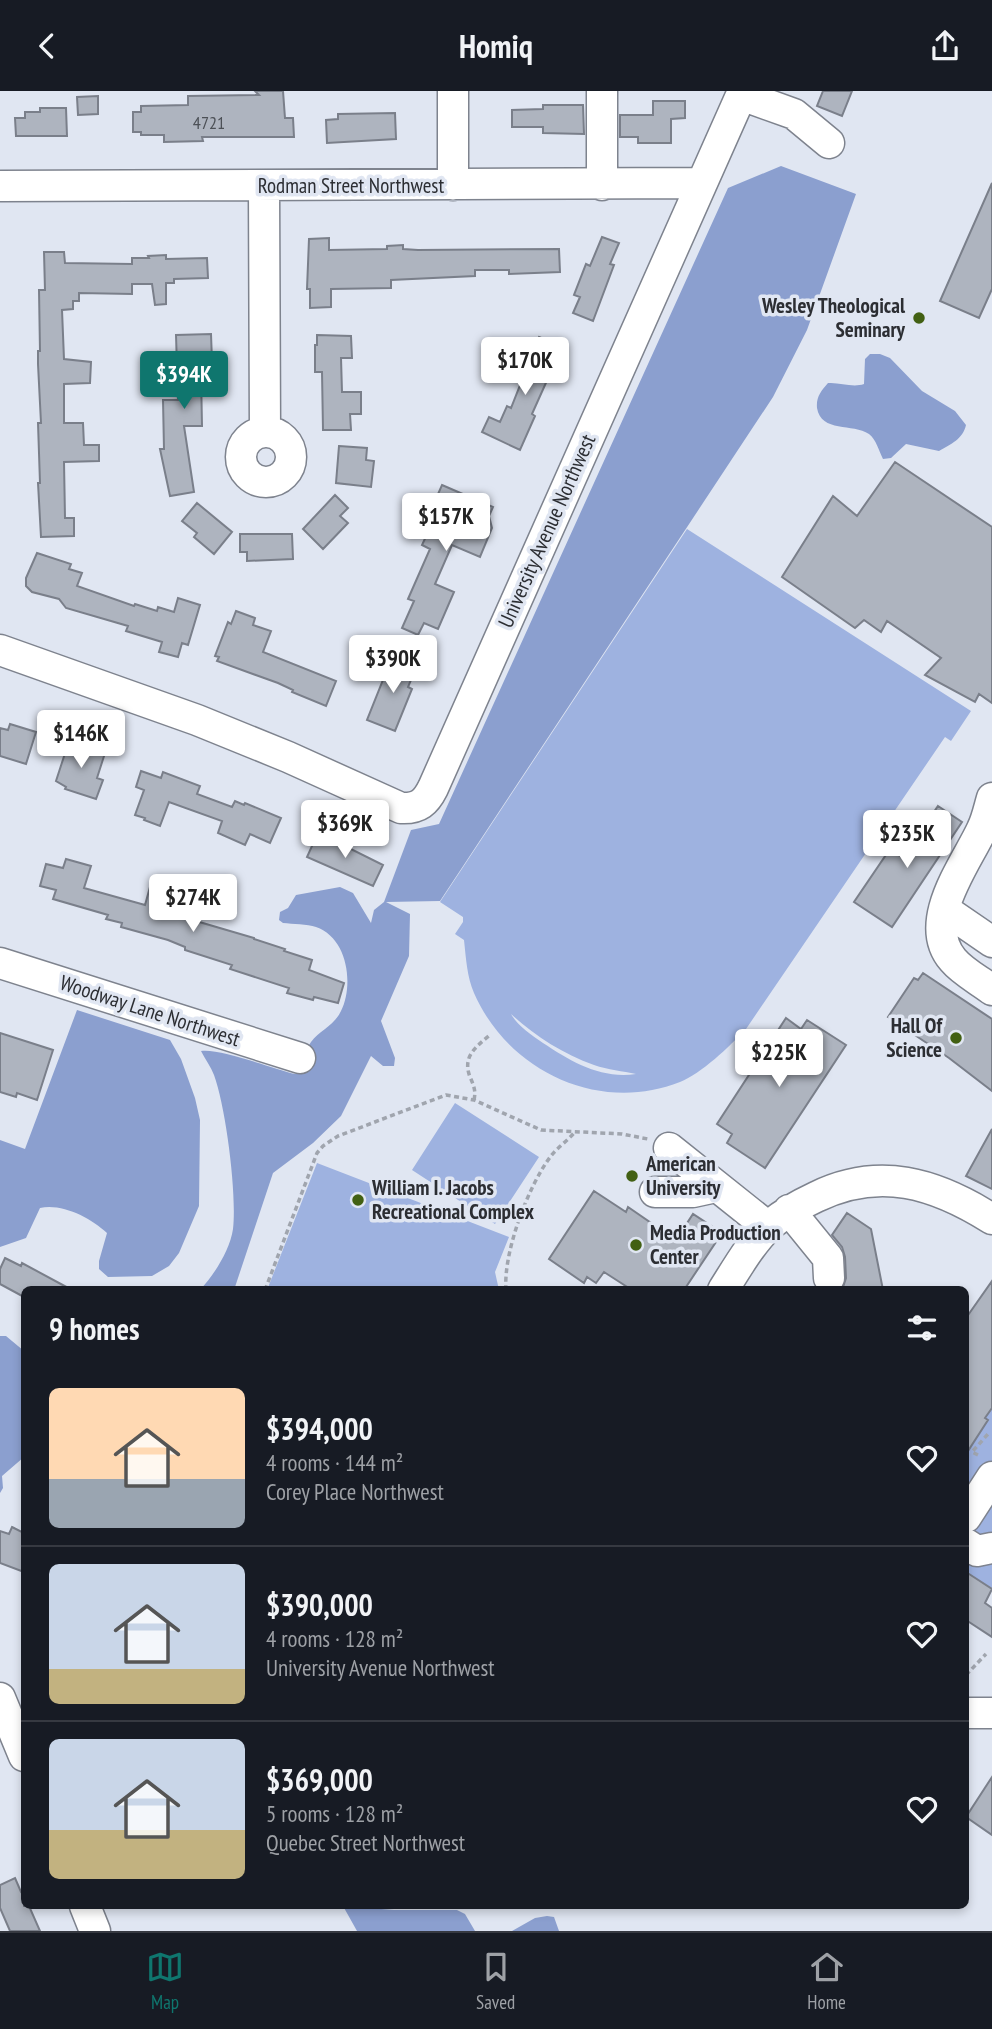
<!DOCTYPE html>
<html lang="en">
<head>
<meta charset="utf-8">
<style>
  :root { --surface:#171b24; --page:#242831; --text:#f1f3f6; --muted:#9ea1a6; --line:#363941; --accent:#0f766e }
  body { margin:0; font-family:"PT Sans Narrow",sans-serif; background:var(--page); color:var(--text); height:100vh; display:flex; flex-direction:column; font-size:26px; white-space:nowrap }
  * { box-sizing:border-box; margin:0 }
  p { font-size:23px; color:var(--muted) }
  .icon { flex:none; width:38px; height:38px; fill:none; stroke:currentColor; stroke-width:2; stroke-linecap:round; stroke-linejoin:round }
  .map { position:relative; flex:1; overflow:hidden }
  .details { position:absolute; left:21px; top:1195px; width:948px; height:623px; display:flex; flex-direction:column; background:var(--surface); border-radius:10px; box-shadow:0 4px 10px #0003 }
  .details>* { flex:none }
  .price { position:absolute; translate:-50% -60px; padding:0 16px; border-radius:7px; background:#fff; color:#222; font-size:23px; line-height:46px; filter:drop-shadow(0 2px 4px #0008) }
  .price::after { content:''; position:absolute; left:50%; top:42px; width:21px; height:16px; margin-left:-10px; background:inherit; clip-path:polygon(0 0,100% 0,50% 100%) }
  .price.on { background:var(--accent); color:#fff }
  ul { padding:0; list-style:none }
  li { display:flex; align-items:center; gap:21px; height:175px; padding:0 28px }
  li+li { border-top:2px solid var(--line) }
  li span { display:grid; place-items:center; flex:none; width:196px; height:140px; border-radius:10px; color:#555 }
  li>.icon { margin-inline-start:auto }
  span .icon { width:84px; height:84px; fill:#fffc; stroke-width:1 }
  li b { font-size:30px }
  h2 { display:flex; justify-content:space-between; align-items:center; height:84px; padding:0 28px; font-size:30px }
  header { display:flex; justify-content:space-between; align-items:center; height:91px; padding:0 28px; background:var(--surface); font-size:32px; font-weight:700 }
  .menu { display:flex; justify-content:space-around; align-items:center; height:98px; border-top:2px solid var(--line); background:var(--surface); font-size:19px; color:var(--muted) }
  .menu a { display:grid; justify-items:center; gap:4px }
  .menu .on { color:var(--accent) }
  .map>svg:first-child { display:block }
</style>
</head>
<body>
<header><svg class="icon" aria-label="back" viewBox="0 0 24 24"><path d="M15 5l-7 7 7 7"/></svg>Homiq<svg class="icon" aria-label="share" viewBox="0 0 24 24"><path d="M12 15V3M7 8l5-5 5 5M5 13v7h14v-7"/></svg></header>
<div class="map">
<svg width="992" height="1840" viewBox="0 0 992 1840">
  <rect width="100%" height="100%" fill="#e0e6f2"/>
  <path fill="#9eb2e0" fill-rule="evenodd" d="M687 438 971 620 951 650 945 646 746 938C730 955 701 983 680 991 599 1023 508 980 474 902 467 886 466 867 464 849L455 843 463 831V826L440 811ZM511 923C535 945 563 963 594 974 608 979 623 980 636 983 600 988 572 971 543 952 531 944 517 934 511 923Z
    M455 1012 539 1066 495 1133 412 1079Z
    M317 1072 509 1146 495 1181 499 1199H267Z
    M992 1316V1498L966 1481V1355Z"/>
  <path fill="#8b9fcf" d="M781 75 856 103 807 239 773 306 440 810 386 811 410 823 409 865 381 930 395 967 394 975H383L371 965 341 1025 313 1052 273 1082 234 1199H200C214 1184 230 1159 233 1138 237 1103 226 1017 214 984 211 976 205 968 201 960 219 957 274 978 295 983L299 982C303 973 305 959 311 951 320 939 334 935 341 920 354 894 348 847 316 836 307 833 293 833 283 832L279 829 280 821 288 817 296 804 340 796 353 802 371 832 374 819 384 811 411 739 439 733 728 97Z
    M870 263H880L890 267 922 300 955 320 966 334C963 348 951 353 939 360L906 353 891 367 883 368C879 360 876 348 869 343 853 332 821 342 817 317 816 306 821 300 828 292 840 291 852 297 864 293L865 268Z
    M77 919 170 949 181 968 195 1007 200 1029 199 1115 179 1162 169 1175 152 1185 108 1186 99 1178V1170L107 1142C91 1127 62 1112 40 1117L26 1147 0 1156V1049L25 1058Z
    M0 1245H6L24 1260V1366L2 1385 3 1397 0 1402Z
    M343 1815 394 1819H457L465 1823 475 1840H357Z
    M547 1825 554 1826 559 1840H512L535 1827Z"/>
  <path fill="#aeb4bf" stroke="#7a7f8a" stroke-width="2" d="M255 0H283L285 27H293L294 46H202L203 50 164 51V44H141V41H133V21H141V15L188 14V5L259 4Z
    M823 0H852L842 25 817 15Z
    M98 5V23L78 24 77 6Z
    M653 10H685V27L671 28V52H638V46H620V24H653Z
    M543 14H583L584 43 543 42V36H512V19L543 18Z
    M40 17H66L67 45H16L15 27H25V21H40Z
    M395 22 396 48 327 52 326 29 338 28V23Z
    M992 92V198L979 227 940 210Z
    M602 146 619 152 610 173 614 174 593 230 573 222 580 206 574 204 586 173 590 175Z
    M329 147V159L387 158V155L403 154V158L418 159 559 158 560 181 509 183V179H475V185L391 189V197L331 198V216L310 217V198H307L309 148Z
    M44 161H64L65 172 132 173V167H149L148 165 166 164V168L207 167 208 187 174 188V192H166V213L155 214 152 193H132V203L79 202V210H73V218L62 219 64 268 91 271 90 292 64 293V332H83L84 354H99V370L64 371 65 427H74V445L41 446 38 392H40L38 332H41L38 273V260H40L39 199H45Z
    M211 243 212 270H203V282H201L202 335H184L194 401 170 405 160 358H164L163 309H178L176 244Z
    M317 244 351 245 352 267H341L342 301H361V323H350L351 339H323L322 281H315V254H317Z
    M539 246 562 256 532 323 535 325 520 359 482 341 489 326 500 331 507 315 511 317Z
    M339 355 367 357 366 369 374 370 371 396 336 392Z
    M895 371 992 436V612L979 603 975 611 925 584 941 567 887 530 881 541 864 529 855 537 782 486 833 405 857 425Z
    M442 394 493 416 489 425 492 437 480 466 452 454 435 493 454 501 438 538 424 532 418 544 402 537 414 510 408 508 430 458 422 454 430 437 424 435Z
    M335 404 348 417 340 425 348 432 323 458 303 438Z
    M197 412 232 441 214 463 194 446 197 442 182 430Z
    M240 443H292L293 468 247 470V461H240Z
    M37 462 71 473 69 478 82 482 77 495 134 515 135 513 157 520 158 516 174 521 178 507 200 514 188 554 182 552 178 566 159 561 162 551 126 540 128 535 66 517 59 508 32 501 26 495V487Z
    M236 520 255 527 253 534 271 540 263 561 336 590 326 615 292 601 293 599 278 592 217 570 219 566 215 565 228 531 231 533Z
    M398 564 418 572 408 596 412 598 395 640 367 629 385 584 389 586Z
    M10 633 36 641 26 673 0 665V637L8 639Z
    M69 650 105 662 97 687 103 689 96 708 65 698 66 696 56 690Z
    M141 680 161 687 163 681 200 695 197 703 232 716 235 710 244 714 245 712 281 727 270 752 250 743 245 754 218 742 222 730 169 711 160 735 144 729 145 727 135 724 144 699 136 696Z
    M938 715 962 731 892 836 854 811 890 758 903 767Z
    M317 744 332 751 333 749 383 774 373 795 307 766Z
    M66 768 91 775 84 797 145 814 150 796 169 801 166 811 199 821 196 830 254 847V848L285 858 284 860 312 869 309 879 344 892 338 912 314 906 313 909 287 902 289 897 230 878 232 874 185 859V856L168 849 121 836 122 832 106 828 108 824 53 808 56 799 40 795 46 773 63 777Z
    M923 882 992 928V1000L949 967 888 926 914 887 918 889Z
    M786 927 801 938 807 929 846 954 765 1077 727 1052 732 1043 717 1033Z
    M0 942 53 959 37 1009 17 1002 16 1006 0 1001Z
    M992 1038V1098L966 1085Z
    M594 1100 626 1121 628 1116 676 1149 693 1123 722 1142 684 1199H632L604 1181 596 1192 587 1186 584 1192 549 1168Z
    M847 1122 871 1138 883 1199H842L846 1187 845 1166 842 1156 832 1144Z
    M5 1167 21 1175 22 1172 72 1199H24V1206L0 1193V1178Z
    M992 1190V1317L985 1327 988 1329 966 1363V1227Z
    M12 1436 24 1442V1481L0 1472V1440L9 1443Z
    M966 1481 992 1498 985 1512 992 1517V1546L966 1529Z
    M992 1686V1744L966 1726Z
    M15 1787 21 1801 23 1800 24 1803V1815H29L40 1840H10L0 1817V1794Z"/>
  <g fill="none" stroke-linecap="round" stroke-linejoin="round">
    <defs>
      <path id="minor" d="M453 0V94
        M741 4 794 23 829 52
        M602 94V0
        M0 95 702 92
        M264 96 265 341
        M241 366a25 25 0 1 1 50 0a25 25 0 1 1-50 0Z
        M0 559 197 629 288 666 401 717C419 718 426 711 433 697L743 0
        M992 707C989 717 987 728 982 738 966 773 920 831 953 869 963 881 979 889 992 899
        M944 818 992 851
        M0 872 300 967
        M669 1057 768 1136
        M655 1101H693L716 1096
        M789 1119 828 1167 829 1187
        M723 1199C737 1177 751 1152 770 1134 784 1122 799 1114 816 1106 879 1075 935 1092 992 1128
        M966 1426 992 1386
        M966 1453 977 1460 992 1457
        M0 1607 24 1665
        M966 1622H992
        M85 1815 95 1840"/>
    </defs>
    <use href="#minor" stroke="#7e838e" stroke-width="33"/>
    <path stroke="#a0a5ae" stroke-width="3.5" stroke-dasharray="5 3.5" stroke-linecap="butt" d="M474 1009C476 1000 474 995 470 986 462 965 476 956 491 943
      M265 1199 317 1062 323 1055 338 1045 446 1004 474 1009 541 1039 622 1043 648 1048
      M506 1199C503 1162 528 1095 551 1065 557 1057 567 1050 574 1042
      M978 1364 972 1361 988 1343
      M966 1584 986 1563"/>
    <use href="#minor" stroke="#fff" stroke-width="30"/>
  </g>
  <g fill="#426013" stroke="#e0e6f2" stroke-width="2.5">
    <circle cx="919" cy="227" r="7"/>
    <circle cx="956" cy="947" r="7"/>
    <circle cx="632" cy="1085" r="7"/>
    <circle cx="358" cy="1109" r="7"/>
    <circle cx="636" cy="1154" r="7"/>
  </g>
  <g text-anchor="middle" stroke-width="7" stroke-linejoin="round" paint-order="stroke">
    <g font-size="18" fill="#4c5056">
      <text x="209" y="38">4721</text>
    </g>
    <g font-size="21" fill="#2c2e33" stroke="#e0e6f2">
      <text x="351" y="102">Rodman Street Northwest</text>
      <text transform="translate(547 440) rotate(-66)" y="7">University Avenue Northwest</text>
      <text transform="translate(150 920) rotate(18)" y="7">Woodway Lane Northwest</text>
    </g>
    <g font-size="21" font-weight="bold" fill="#2c2e33" stroke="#e0e6f2" text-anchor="start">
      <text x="905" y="222" text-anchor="end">Wesley Theological<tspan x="905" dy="24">Seminary</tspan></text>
      <text x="942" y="942" text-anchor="end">Hall Of<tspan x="942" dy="24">Science</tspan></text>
      <text x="646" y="1080">American<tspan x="646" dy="24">University</tspan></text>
      <text x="372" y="1104">William I. Jacobs<tspan x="372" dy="24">Recreational Complex</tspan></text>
      <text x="650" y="1149">Media Production<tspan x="650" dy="24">Center</tspan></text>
    </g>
  </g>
</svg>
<b class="price" style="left:525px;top:306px">$170K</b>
<b class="price on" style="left:184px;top:320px">$394K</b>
<b class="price" style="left:446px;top:462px">$157K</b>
<b class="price" style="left:393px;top:604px">$390K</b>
<b class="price" style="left:81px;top:679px">$146K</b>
<b class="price" style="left:345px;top:769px">$369K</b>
<b class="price" style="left:907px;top:779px">$235K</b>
<b class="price" style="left:193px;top:843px">$274K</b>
<b class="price" style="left:779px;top:998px">$225K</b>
<section class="details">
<h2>9 homes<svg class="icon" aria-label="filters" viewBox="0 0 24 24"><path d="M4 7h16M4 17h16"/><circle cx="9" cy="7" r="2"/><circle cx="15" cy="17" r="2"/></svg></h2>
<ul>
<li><span style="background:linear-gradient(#ffd9b3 65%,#9aa5b1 0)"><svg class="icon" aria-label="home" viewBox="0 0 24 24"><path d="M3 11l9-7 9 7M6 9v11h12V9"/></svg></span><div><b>$394,000</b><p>4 rooms · 144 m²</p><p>Corey Place Northwest</p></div><svg class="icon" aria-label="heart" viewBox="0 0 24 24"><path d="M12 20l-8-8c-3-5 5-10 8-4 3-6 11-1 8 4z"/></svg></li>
<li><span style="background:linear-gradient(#c9d6e8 75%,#c2b280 0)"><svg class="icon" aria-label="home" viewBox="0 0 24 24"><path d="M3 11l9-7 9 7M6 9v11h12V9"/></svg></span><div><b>$390,000</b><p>4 rooms · 128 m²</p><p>University Avenue Northwest</p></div><svg class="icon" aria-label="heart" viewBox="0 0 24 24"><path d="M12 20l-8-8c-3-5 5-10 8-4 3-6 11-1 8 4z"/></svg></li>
<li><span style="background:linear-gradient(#c9d6e8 65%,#c2b280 0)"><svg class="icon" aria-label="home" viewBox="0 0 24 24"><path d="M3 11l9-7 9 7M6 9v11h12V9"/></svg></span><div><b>$369,000</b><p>5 rooms · 128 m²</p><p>Quebec Street Northwest</p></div><svg class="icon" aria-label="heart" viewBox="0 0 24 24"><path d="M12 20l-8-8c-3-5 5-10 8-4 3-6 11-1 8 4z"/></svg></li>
</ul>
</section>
</div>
<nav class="menu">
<a class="on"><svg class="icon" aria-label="map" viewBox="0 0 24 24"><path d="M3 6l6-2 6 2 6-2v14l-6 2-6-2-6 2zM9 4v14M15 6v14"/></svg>Map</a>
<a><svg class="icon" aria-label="saved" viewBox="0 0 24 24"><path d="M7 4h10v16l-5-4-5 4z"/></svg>Saved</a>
<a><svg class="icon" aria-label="home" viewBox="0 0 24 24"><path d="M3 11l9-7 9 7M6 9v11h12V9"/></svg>Home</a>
</nav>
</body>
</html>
